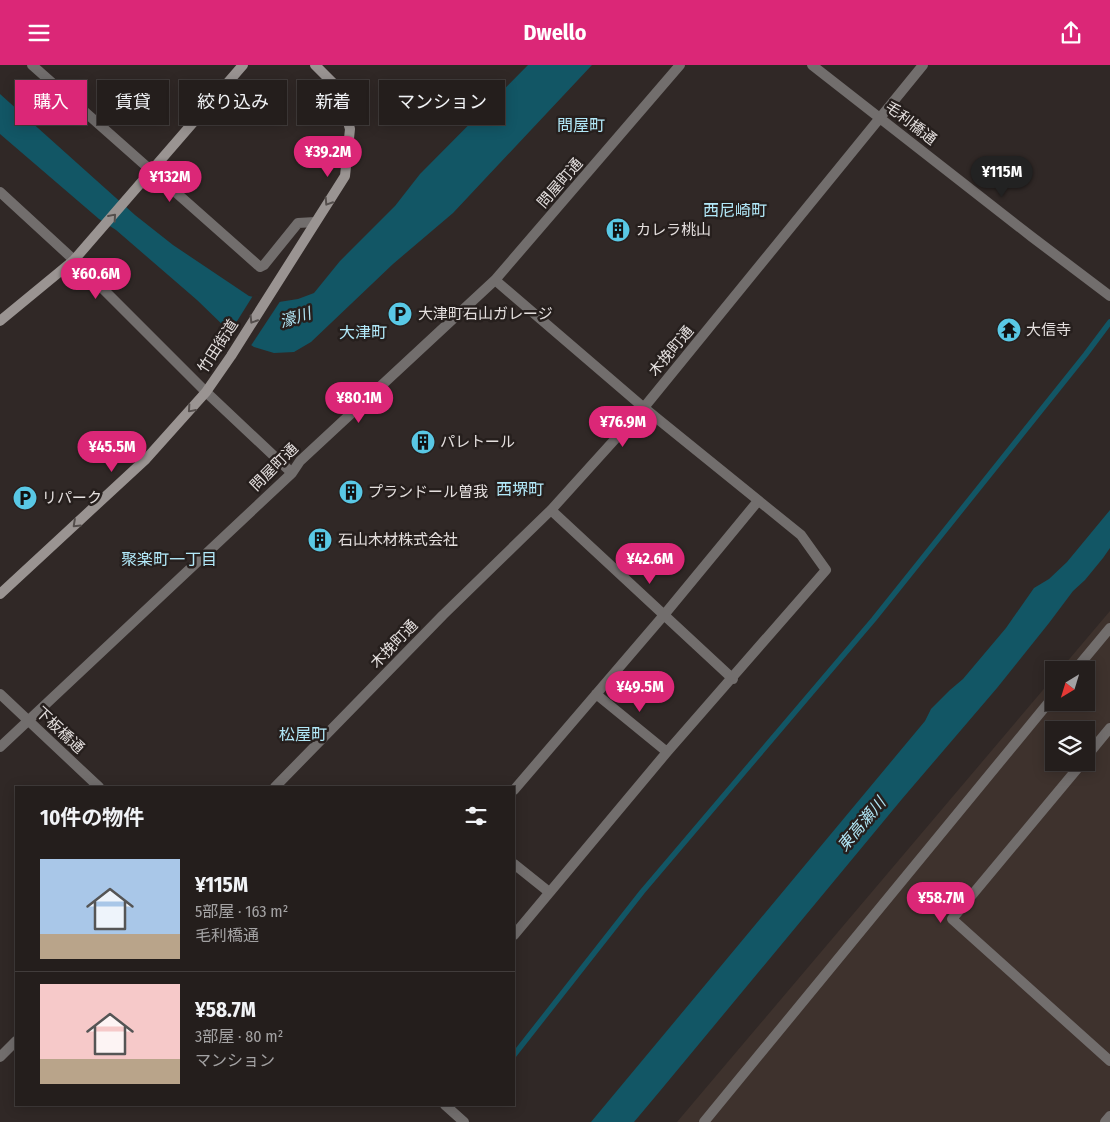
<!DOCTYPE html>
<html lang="ja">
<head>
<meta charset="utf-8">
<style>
  :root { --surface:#241e1c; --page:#2c2725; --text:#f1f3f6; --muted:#a3a2a3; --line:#413c3b; --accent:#db2777 }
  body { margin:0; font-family:"Fira Sans Condensed","Noto Sans JP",sans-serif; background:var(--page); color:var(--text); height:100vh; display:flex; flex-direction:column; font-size:19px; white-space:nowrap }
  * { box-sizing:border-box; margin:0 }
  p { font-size:16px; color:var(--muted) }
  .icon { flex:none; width:28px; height:28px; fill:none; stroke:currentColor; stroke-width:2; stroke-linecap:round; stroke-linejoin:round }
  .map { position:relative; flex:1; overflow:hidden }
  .details { position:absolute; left:15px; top:721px; width:500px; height:320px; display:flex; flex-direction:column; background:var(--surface); border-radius:0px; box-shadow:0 2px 12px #0003,0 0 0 1px var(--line) }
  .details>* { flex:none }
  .banner { position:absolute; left:15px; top:15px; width:500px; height:45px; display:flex; gap:10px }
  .needle { width:32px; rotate:218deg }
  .controls { position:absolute; left:1045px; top:596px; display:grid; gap:10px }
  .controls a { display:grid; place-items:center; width:50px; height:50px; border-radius:0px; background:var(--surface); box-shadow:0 2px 12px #0003,0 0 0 1px var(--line); font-size:25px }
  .price { position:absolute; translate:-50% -42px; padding:0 11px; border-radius:18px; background:var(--accent); color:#fff; font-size:16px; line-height:32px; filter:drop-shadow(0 1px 2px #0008) }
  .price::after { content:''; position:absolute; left:50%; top:30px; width:15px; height:11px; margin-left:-8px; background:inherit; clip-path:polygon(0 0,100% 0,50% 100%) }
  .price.on { background:#222; color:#fff }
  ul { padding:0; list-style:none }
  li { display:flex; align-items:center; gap:15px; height:125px; padding:0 25px }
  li+li { border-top:1px solid var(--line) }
  li span { display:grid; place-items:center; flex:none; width:140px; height:100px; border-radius:0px; color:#555 }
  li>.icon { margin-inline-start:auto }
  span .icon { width:60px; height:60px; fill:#fffc; stroke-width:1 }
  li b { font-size:21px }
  h2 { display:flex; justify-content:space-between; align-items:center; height:60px; padding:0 25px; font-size:21px }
  .pill { padding:0 18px; border-radius:0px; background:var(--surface); box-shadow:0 2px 12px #0003,0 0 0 1px var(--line); font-size:18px; line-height:45px }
  .pill.on { background:var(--accent); color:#fff }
  header { display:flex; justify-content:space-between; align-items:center; height:65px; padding:0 25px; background:var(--accent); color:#fff; font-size:22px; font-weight:700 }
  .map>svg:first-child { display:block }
</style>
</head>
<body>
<header><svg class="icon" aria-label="menu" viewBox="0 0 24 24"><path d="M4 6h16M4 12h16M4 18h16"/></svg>Dwello<svg class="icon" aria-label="share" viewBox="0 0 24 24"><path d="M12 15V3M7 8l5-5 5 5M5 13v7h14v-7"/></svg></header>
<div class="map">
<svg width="1110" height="1057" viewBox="0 0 1110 1057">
  <rect width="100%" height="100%" fill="#302826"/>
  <path fill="#3e322d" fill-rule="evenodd" d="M1110 546V1057H677L1054 612V638H1086V605H1060ZM1054 665H1086V698H1054Z"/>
  <path fill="#125665" d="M528 0H592L453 148 393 199 311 277 294 287 274 288 254 282 228 265 197 235 116 165 99 154 0 69V29L135 150 173 180 249 231 279 237 298 234 314 228 340 196 395 141 420 109Z
    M1110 445V483L1103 493 1085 515 1073 526 1049 558 997 623 902 734 660 1026 634 1057H591L925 656 931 644 950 625 963 614 1006 563 1034 523 1049 514 1067 497Z"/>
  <path fill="#302826" d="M254 229 281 235 250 282 229 269Z"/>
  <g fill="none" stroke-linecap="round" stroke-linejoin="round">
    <path stroke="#125665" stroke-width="5.5" d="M514 990 642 827 874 554 1086 289 1110 257"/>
    <path stroke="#726e6d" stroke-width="10" d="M32 0 260 202 264 200 298 158 315 157
      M812 0 1032 172 1110 231
      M0 127 74 195 206 327 292 408
      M495 215 643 342 801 470 826 505 667 687 514 870
      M551 445 733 614
      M1075 605 1110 563
      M0 629 99 722
      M596 629 667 687
      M0 682 292 408 300 396 495 215 680 0
      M1086 692 1110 663
      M1082 698 952 854 1110 996
      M275 722 443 550 551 445 646 340 923 0
      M514 725 664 550 758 436
      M514 799 549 827
      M0 992 16 976
      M445 1040 464 1057
      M704 1057 1054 631
      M1105 1057 1110 1051"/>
    <path stroke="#9a9492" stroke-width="10" d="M0 256 74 195 243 0
      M0 529 146 394 206 327 231 291 345 111 350 64 338 23 315 0"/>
  </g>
  <defs><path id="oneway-chevron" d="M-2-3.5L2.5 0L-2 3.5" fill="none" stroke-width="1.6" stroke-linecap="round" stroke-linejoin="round" transform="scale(1.25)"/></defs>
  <g stroke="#544e4c">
    <use href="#oneway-chevron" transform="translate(328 137) rotate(123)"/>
    <use href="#oneway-chevron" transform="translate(113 152) rotate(-49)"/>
    <use href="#oneway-chevron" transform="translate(253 255) rotate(122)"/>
    <use href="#oneway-chevron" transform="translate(191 344) rotate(131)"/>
    <use href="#oneway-chevron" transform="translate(76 459) rotate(137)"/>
  </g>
  <defs>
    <symbol id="building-disc" viewBox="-11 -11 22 22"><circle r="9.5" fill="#59c8e5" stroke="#261f1d"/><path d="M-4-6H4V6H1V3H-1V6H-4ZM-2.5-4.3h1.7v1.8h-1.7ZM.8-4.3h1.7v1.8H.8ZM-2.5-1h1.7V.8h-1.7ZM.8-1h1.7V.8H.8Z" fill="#111"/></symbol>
    <symbol id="parking-disc" viewBox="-11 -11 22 22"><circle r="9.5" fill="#59c8e5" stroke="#261f1d"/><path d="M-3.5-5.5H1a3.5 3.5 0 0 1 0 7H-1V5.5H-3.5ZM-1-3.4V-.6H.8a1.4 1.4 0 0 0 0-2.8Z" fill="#111"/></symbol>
    <symbol id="temple-disc" viewBox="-11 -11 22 22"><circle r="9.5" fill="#59c8e5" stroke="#261f1d"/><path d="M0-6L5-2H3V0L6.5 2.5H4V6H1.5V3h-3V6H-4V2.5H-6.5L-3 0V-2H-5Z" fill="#111"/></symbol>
  </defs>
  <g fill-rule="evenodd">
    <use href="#building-disc" x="604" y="151" width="28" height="28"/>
    <use href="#parking-disc" x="386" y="235" width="28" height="28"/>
    <use href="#temple-disc" x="995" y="251" width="28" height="28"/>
    <use href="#building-disc" x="409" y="363" width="28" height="28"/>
    <use href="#building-disc" x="337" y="413" width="28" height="28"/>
    <use href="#parking-disc" x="11" y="419" width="28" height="28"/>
    <use href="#building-disc" x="306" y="461" width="28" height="28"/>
  </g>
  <g text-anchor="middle" stroke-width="5" stroke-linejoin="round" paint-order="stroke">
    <g font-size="15" fill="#e4dfde" stroke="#261f1d">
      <text transform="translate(911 58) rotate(38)" y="5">毛利橋通</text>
      <text transform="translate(560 118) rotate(-49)" y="5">問屋町通</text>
      <text transform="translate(218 281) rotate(-57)" y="5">竹田街道</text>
      <text transform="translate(671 286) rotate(-50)" y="5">木挽町通</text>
      <text transform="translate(274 402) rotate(-45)" y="5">問屋町通</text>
      <text transform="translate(394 579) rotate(-46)" y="5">木挽町通</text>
      <text transform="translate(60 665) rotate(43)" y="5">下板橋通</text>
    </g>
    <g font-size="15" fill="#e4dfde" stroke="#261f1d" text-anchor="start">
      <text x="636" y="170">カレラ桃山</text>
      <text x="418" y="254">大津町石山ガレージ</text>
      <text x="1026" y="270">大信寺</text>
      <text x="440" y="382">パレトール</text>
      <text x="368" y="432">プランドール曽我</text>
      <text x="42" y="438">リパーク</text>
      <text x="338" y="480">石山木材株式会社</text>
    </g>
    <g font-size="16" fill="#b2e9f9" stroke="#261f1d">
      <text x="581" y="66">問屋町</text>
      <text x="735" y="151">西尼崎町</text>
      <text x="363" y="273">大津町</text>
      <text x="520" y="430">西堺町</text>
      <text x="169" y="500">聚楽町一丁目</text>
      <text x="303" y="675">松屋町</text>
    </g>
    <g font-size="16" font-style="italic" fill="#b0e4f3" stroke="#261f1d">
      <text transform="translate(295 252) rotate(-17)" y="6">濠川</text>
      <text transform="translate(861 759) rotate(-50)" y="6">東高瀬川</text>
    </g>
  </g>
</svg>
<div class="controls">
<a><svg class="needle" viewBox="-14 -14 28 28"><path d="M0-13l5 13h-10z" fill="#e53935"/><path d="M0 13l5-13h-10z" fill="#a3a2a3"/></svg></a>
<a><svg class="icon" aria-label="layers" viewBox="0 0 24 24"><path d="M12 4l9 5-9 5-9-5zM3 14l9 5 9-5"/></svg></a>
</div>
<b class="price" style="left:328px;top:113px">¥39.2M</b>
<b class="price on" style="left:1002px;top:133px">¥115M</b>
<b class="price" style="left:170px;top:138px">¥132M</b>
<b class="price" style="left:96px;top:235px">¥60.6M</b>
<b class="price" style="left:359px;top:359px">¥80.1M</b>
<b class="price" style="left:623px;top:383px">¥76.9M</b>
<b class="price" style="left:112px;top:408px">¥45.5M</b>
<b class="price" style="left:650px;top:520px">¥42.6M</b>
<b class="price" style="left:640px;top:648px">¥49.5M</b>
<b class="price" style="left:941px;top:859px">¥58.7M</b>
<div class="banner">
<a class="pill on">購入</a>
<a class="pill">賃貸</a>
<a class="pill">絞り込み</a>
<a class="pill">新着</a>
<a class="pill">マンション</a>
</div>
<section class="details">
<h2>10件の物件<svg class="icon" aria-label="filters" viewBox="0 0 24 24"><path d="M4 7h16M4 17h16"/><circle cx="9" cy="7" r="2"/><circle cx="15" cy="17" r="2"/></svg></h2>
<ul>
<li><span style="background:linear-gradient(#a9c7e8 75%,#b9a48a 0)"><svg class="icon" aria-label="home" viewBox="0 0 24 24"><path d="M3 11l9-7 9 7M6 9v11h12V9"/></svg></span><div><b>¥115M</b><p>5部屋 · 163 m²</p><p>毛利橋通</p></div></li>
<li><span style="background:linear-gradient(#f6c9c9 75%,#b9a48a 0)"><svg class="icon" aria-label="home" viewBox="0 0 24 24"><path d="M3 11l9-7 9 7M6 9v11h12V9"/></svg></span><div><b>¥58.7M</b><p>3部屋 · 80 m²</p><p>マンション</p></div></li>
</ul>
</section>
</div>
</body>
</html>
